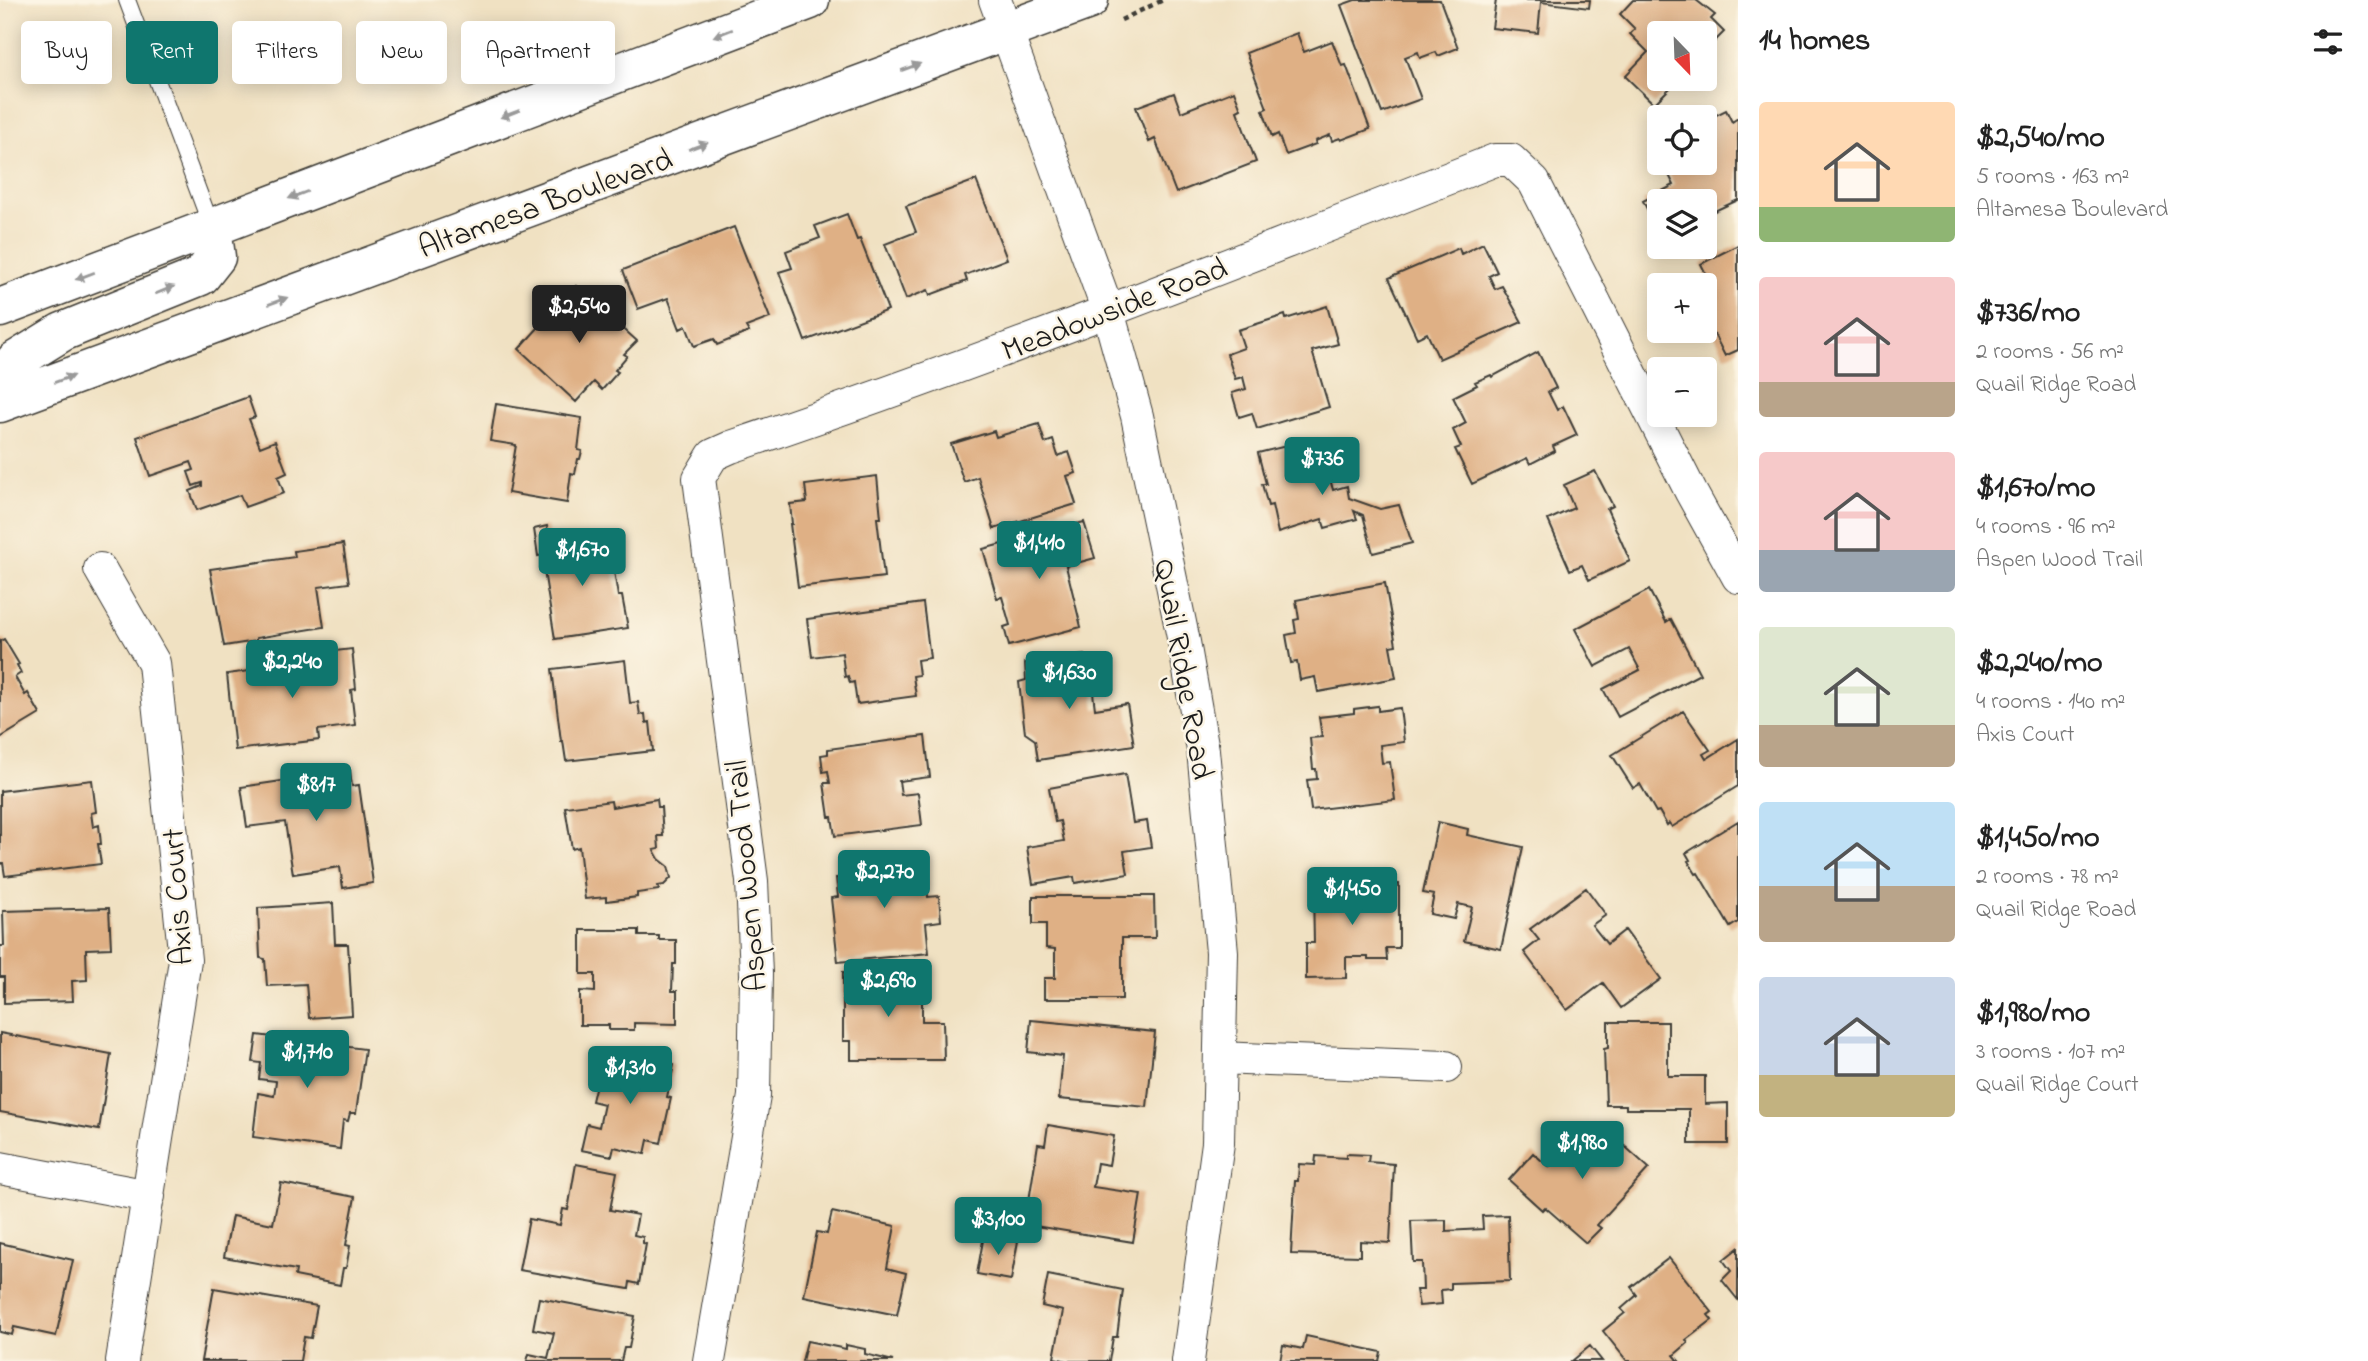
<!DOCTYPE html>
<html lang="en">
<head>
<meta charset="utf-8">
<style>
  :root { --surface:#fff; --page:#f6f6f6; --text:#222; --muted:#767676; --accent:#0f766e }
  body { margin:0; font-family:"Indie Flower",sans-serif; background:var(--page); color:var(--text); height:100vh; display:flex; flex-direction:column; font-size:26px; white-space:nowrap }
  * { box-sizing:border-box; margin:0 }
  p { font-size:23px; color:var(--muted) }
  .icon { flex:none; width:38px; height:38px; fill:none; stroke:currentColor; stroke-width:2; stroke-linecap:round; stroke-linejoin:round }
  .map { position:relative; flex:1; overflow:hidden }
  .side { display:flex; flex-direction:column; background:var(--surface); width:630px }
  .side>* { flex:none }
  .guide { position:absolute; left:21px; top:21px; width:665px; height:63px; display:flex; gap:14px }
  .needle { width:46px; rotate:157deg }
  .controls { position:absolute; left:1647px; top:21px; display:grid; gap:14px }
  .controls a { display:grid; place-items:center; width:70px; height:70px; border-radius:7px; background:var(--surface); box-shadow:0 4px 18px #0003; font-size:35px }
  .price { position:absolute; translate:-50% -60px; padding:0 16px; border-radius:7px; background:var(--accent); color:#fff; font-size:23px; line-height:46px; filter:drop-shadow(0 2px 4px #0008) }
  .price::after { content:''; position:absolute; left:50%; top:42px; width:21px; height:16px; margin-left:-10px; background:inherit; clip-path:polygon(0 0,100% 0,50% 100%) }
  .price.active { background:#222; color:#fff }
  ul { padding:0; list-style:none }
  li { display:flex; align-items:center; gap:21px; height:175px; padding:0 21px }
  li span { display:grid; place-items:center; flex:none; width:196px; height:140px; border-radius:7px; color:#555 }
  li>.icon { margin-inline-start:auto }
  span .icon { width:84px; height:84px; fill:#fffc; stroke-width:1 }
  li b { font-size:30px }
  h2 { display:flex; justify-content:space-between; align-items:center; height:84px; padding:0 21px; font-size:30px }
  .tag { padding:0 24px; border-radius:7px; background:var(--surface); box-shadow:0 4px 18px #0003; font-size:24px; line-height:63px }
  .tag.active { background:var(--accent); color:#fff }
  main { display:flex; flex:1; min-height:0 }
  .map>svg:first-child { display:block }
</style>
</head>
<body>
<main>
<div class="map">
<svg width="1738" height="1361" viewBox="0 0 1738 1361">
  <rect width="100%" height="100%" fill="#fcf5e5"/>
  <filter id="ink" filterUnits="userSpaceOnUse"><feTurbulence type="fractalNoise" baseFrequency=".0143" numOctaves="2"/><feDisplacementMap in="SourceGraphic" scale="14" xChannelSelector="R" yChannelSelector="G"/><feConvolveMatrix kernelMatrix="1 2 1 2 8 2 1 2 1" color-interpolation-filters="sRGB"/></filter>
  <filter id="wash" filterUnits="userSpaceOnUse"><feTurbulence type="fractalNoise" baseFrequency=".00686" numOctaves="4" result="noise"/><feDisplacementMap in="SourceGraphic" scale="28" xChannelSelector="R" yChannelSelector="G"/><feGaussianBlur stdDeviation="1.57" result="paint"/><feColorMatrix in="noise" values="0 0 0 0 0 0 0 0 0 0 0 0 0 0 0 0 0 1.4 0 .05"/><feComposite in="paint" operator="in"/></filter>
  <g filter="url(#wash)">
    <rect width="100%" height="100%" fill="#f0e1c2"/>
    <g id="blocks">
      <path fill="#dfb085" d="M1355 0H1440L1458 48 1438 56 1436 52 1420 58 1418 52 1405 57 1421 99 1382 113 1341 5Z
        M1496 0H1590L1589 8 1541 2 1538 33 1492 28Z
        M1633 0H1696L1715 15 1711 19 1724 32 1704 52V33H1659V79H1679L1654 104 1625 76 1648 52 1630 34 1635 29 1620 14Z
        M1297 33 1304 52 1332 41 1342 66 1346 65 1370 129 1341 140 1340 138 1332 141 1330 135 1315 141 1316 144 1286 155 1278 134 1272 137 1263 110 1267 108 1246 53Z
        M1234 91 1241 109 1237 111 1256 162 1176 193 1155 139 1149 142 1136 107 1174 93 1181 112Z
        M1726 110 1732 122 1738 118V200L1704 216V201H1659V233L1643 201 1674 185 1663 163H1704V121Z
        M976 180 1007 259 965 275 967 281 930 295 928 290 906 299 885 244 916 232 906 206Z
        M847 214 857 240 860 239 888 310 805 341 779 272 792 268 786 251 820 238 815 226Z
        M734 227 770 318 746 327 749 332 717 345 714 339 694 346 686 326 680 329 668 298 638 309 623 270Z
        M1483 243 1497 272 1489 276 1495 289 1502 286 1522 322 1439 359 1427 333 1417 338 1389 278 1459 248 1461 254Z
        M1738 245V350L1725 356 1714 334 1710 336 1704 326V285H1692L1691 283 1707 276 1701 264Z
        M576 286 637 341 624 354 627 356 615 370 618 372 602 390 594 382 576 402 519 349Z
        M1327 306 1338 344 1312 351 1329 407 1257 429 1252 413 1239 417 1232 393 1246 389 1243 377 1235 379 1227 354 1244 348 1238 330 1285 315 1286 319Z
        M1538 352 1556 388 1548 392 1557 410 1563 406 1577 435 1553 446 1555 451 1530 464 1527 458 1472 484 1455 449 1461 447 1453 430 1466 423 1453 397 1477 385 1475 382 1491 375 1492 377Z
        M248 397 255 417 249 419 260 447 275 441 287 473 278 477 284 493 245 507 240 495 197 510 190 491 202 486V483L193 486 188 472 194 470 191 462 150 476 137 437Z
        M496 404 582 418 578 450 582 451 580 459H578L575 474 571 473 567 503 508 493 516 445 490 441Z
        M1039 424 1045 443 1053 440 1058 456 1069 452 1076 473 1067 476 1076 504 994 529 978 477 964 482 951 444 994 431 996 437Z
        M1319 438 1333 490 1347 486 1349 498 1380 509 1399 505 1412 543 1373 553 1363 515 1354 511 1357 519 1325 528 1322 519 1278 533 1272 505 1268 506 1262 484H1266L1258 453Z
        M1595 471 1613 506 1607 509 1630 561 1589 580 1582 565 1570 570 1548 520 1574 508 1564 485Z
        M877 476 881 518H877L884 577 798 587 790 524H792L790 504 807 502 805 485Z
        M1084 522 1095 558 1066 566 1081 627 1009 646 1004 627 1010 625 1002 597 997 598 983 549Z
        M547 526 551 550 609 540 618 596H622L628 628 555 639 544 571 554 568 552 554 538 556 534 529Z
        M343 544 349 583 318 587 324 627 256 638V641L224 646 210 569 295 557 294 551Z
        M1385 583 1396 645 1390 646 1396 678 1318 692 1315 677 1300 680 1297 662 1291 663 1286 635 1296 633 1294 620 1299 619 1296 600Z
        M1649 590 1666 622 1671 619 1700 674 1618 717 1603 689 1640 670 1629 649 1595 667 1575 629Z
        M923 603 930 658 917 660 919 675 913 676 916 696 857 704 854 682 850 683 848 676 845 677 842 653 812 657 807 619Z
        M4 639 19 664 17 665 21 673 15 677 25 695 28 693 40 714 0 738V641Z
        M352 649 356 689 351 690 355 725 318 730 319 740 235 750 227 674 294 665 293 656Z
        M1084 655 1087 676H1091L1095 709 1127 704 1134 745 1038 760 1035 740 1025 733 1019 682 1026 680 1025 663Z
        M625 660 630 703 638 702 640 715 645 714 646 723 650 722 653 751 566 761 563 741H561L552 669Z
        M1378 706V711L1400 708 1404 742 1380 745 1382 763 1390 762 1395 800 1311 810 1307 780 1317 779 1316 769H1313L1310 738 1322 737 1319 717 1354 713V709Z
        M1683 711 1710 750 1703 754 1706 759 1738 739V786L1672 827 1669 823 1667 825 1659 811 1656 812 1640 784 1633 788 1612 755Z
        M925 736 930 777 899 781 901 795 918 793 922 825 835 836 832 817H829L824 783H830L828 771 823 772 821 755 828 754V749Z
        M350 771 352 786 359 785 373 883 343 888 340 867 293 874 285 822 247 827 241 787Z
        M1125 774 1133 823 1147 821 1151 847 1124 851 1128 874 1075 883 1074 877 1033 884 1027 847 1064 841 1060 821 1055 822 1049 788Z
        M92 780 96 812 91 813 93 827 99 825 101 844H98L101 864 5 876 3 863H0V791Z
        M657 799 658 807H661L663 836H658L659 849 654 850 659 859 668 866 671 878 664 885 658 886 659 890 637 893V897L606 901V897L585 899 579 847 572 849 565 807 611 801 612 807Z
        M1738 821V922L1730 927 1698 873 1696 874 1688 861 1690 860 1686 853Z
        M1438 822 1468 829 1467 835 1523 847 1501 949 1464 941 1472 907 1458 904 1454 919 1430 914 1434 895 1423 893Z
        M924 856 928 897 939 896 941 921 926 923 929 953 838 962 831 898 838 897 836 878 852 877 851 863Z
        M1399 884V948H1386L1387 960H1368V957H1346V978L1306 979V943H1314L1313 885Z
        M1586 888 1606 915 1592 925 1607 944 1625 930 1661 979 1621 1008 1603 983 1567 1010 1524 952 1539 940 1530 929Z
        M1033 896H1154L1155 938H1122V999H1044V978H1055V949L1046 948V924H1033Z
        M333 903 335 944H348L352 1015 309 1018 306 984 267 986 265 959 260 958 258 908Z
        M109 908 111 948 86 949 87 980 72 981 73 1001 4 1003V977H0V946H4L3 911Z
        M581 930H639V936H659V940H676V964H673L672 991H677V1024L634 1023V1030H609V1025H580V991L595 992V974H581Z
        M843 972H909V994L922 995V1021H943L944 1060H851V1041H843Z
        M1031 1020 1155 1032 1147 1107 1059 1099 1063 1056 1028 1052Z
        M1608 1022H1668V1076H1705V1104L1728 1103V1144H1689V1109H1626V1105H1606L1604 1049 1608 1048Z
        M0 1033 111 1054 99 1130 0 1112Z
        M257 1035 365 1049 356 1113H350L348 1121 343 1120 340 1149 253 1137 258 1093 274 1096 276 1081 259 1079 261 1063 253 1062Z
        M620 1053 674 1065 667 1097 671 1098 661 1143 648 1140 645 1154 614 1147 612 1156 581 1150 587 1124 599 1127 604 1104 592 1101 601 1063 617 1067Z
        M1048 1125 1114 1136 1109 1165 1097 1163 1093 1187 1141 1194 1133 1242 1035 1226 1038 1209 1028 1207 1038 1144 1045 1145Z
        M1589 1128 1604 1142 1611 1134 1649 1168 1597 1225 1601 1228 1586 1243 1545 1207 1542 1210 1509 1180 1533 1153 1549 1167 1583 1130 1586 1132Z
        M1346 1154 1369 1155 1368 1162 1394 1164 1390 1243 1360 1241V1256L1291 1254 1295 1181H1298L1299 1164 1315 1165 1316 1156 1346 1158Z
        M576 1164 617 1172 610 1210 638 1215 634 1235 643 1237V1243L646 1244 639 1284 630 1282 629 1289 519 1270 529 1219 560 1225 563 1209 568 1210Z
        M281 1183 355 1197 346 1245 350 1246 346 1268H343L340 1285 295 1276 296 1270 224 1257 232 1216 273 1224Z
        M832 1212 895 1226 887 1268 906 1273 897 1315 804 1296 817 1232 827 1234Z
        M1508 1215 1510 1281 1451 1283V1289L1441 1290 1442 1304 1419 1306 1416 1290H1423L1422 1262H1413L1411 1221 1446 1220V1231L1483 1229 1482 1216Z
        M984 1235 1018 1241 1011 1280 977 1274Z
        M0 1243 73 1260 56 1336 14 1327 12 1335 0 1332Z
        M1738 1248V1300L1722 1280 1731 1271 1723 1260Z
        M1669 1258 1712 1312 1708 1315 1712 1320 1686 1340 1688 1343 1674 1355 1679 1361H1627L1603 1331 1625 1313 1621 1309 1637 1295 1631 1287Z
        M1048 1275 1123 1290 1117 1337H1113L1109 1361H1068L1054 1358 1063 1311 1042 1306Z
        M214 1288 317 1306 311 1338 304 1337 300 1361H201Z
        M539 1298 635 1316 629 1348H624L621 1361H527L529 1354 548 1358 554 1333 533 1329Z
        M1306 1336 1381 1352 1379 1361H1280L1283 1345 1303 1349Z
        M807 1341 846 1349V1345L865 1349V1354L893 1361H802Z
        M1590 1346 1602 1361H1572Z"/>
    </g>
  </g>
  <g filter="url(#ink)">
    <use href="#blocks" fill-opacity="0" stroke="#3c3a35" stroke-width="2"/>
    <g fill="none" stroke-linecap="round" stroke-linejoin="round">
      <defs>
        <path id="lane" d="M127 0 212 228"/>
        <path id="street" d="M995 0 1108 311 1137 416 1184 642 1203 750 1222 952 1218 1143 1188 1361
          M100 569 154 663 185 960 122 1361
          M1220 1058 1446 1067
          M0 1168 149 1196
          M709 1361 754 1096 756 974 752 881 699 478 713 455 731 447C989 360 1242 260 1495 160H1511L1534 182 1691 492 1738 577"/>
        <path id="secondary" d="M0 308 810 0
          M0 380 15 361 62 332 201 276 216 257 212 228
          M0 403 1089 0"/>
      </defs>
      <use href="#lane" stroke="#3c3a35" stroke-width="18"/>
      <use href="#street" stroke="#3c3a35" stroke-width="34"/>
      <use href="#secondary" stroke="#3c3a35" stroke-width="41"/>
      <path stroke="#3c3a35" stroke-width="4.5" stroke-dasharray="5 5" stroke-linecap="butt" d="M1121 20 1163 0"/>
      <use href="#lane" stroke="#fff" stroke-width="16"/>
      <use href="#street" stroke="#fff" stroke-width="32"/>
      <use href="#secondary" stroke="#fff" stroke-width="38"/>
    </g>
    <defs><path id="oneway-solid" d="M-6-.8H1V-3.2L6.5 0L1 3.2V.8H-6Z" transform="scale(1.75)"/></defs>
    <g fill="#999">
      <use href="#oneway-solid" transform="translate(723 33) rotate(159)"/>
      <use href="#oneway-solid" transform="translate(911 67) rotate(-20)"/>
      <use href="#oneway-solid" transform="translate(510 114) rotate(159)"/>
      <use href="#oneway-solid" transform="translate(698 146) rotate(-20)"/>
      <use href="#oneway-solid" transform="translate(298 195) rotate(159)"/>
      <use href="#oneway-solid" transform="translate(85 276) rotate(159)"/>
      <use href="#oneway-solid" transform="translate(165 290) rotate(-22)"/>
      <use href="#oneway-solid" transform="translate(278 301) rotate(-20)"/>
      <use href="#oneway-solid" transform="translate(64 379) rotate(-20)"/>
    </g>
  </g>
  <g text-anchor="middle" stroke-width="5" stroke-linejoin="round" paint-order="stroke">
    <g font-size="32" fill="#1c1c1c" stroke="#fcf5e5">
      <text transform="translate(545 202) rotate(-20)" y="11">Altamesa Boulevard</text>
      <text transform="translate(1114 308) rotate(-21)" y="11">Meadowside Road</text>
      <text transform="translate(1185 669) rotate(80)" y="11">Quail Ridge Road</text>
      <text transform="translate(745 876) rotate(-95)" y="11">Aspen Wood Trail</text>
      <text transform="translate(176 897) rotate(-94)" y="11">Axis Court</text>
    </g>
  </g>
</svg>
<div class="controls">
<a><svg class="needle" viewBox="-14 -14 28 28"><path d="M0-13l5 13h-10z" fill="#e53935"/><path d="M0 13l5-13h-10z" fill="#767676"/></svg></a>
<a><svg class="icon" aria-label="locate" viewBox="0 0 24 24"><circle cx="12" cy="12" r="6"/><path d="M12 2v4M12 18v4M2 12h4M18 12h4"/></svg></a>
<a><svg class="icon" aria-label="layers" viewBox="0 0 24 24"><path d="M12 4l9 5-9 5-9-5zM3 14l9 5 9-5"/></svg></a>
<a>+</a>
<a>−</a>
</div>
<b class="price active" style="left:579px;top:345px">$2,540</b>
<b class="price" style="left:1322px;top:497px">$736</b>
<b class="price" style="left:1039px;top:581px">$1,410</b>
<b class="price" style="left:582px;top:588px">$1,670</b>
<b class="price" style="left:292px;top:700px">$2,240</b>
<b class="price" style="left:1069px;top:711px">$1,630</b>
<b class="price" style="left:316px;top:823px">$817</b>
<b class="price" style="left:884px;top:910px">$2,270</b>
<b class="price" style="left:1352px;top:927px">$1,450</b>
<b class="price" style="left:888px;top:1019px">$2,690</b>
<b class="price" style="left:307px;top:1090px">$1,710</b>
<b class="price" style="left:630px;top:1106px">$1,310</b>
<b class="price" style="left:1582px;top:1181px">$1,980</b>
<b class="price" style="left:998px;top:1257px">$3,100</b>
<div class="guide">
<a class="tag">Buy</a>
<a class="tag active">Rent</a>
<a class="tag">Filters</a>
<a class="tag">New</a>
<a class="tag">Apartment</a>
</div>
</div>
<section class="side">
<h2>14 homes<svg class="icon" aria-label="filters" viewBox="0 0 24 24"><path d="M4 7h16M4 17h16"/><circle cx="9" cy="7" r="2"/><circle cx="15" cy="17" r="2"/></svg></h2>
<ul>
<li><span style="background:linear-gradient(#ffd9b3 75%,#8fb573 0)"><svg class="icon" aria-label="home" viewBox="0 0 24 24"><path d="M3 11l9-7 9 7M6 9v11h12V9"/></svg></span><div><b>$2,540/mo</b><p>5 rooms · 163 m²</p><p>Altamesa Boulevard</p></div></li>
<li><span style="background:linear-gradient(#f6c9c9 75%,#b9a48a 0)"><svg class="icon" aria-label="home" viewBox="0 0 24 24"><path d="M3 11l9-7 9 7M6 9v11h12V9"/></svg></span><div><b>$736/mo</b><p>2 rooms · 56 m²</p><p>Quail Ridge Road</p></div></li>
<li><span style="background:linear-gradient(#f6c9c9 70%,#9aa5b1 0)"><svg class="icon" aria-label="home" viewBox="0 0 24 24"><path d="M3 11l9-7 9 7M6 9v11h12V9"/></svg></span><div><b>$1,670/mo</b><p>4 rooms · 96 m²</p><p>Aspen Wood Trail</p></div></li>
<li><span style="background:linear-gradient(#dfe7d0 70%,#b9a48a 0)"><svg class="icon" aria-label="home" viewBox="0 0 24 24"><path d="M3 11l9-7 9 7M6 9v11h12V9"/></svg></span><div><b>$2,240/mo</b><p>4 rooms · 140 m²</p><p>Axis Court</p></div></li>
<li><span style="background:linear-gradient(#bfe0f5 60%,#b9a48a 0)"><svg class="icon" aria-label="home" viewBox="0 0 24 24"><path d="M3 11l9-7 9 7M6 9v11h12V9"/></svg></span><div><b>$1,450/mo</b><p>2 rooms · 78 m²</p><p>Quail Ridge Road</p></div></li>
<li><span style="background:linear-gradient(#c9d6e8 70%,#c2b280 0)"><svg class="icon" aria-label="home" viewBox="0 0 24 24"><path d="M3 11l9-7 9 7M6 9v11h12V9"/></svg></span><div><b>$1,980/mo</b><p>3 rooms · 107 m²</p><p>Quail Ridge Court</p></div></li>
</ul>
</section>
</main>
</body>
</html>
